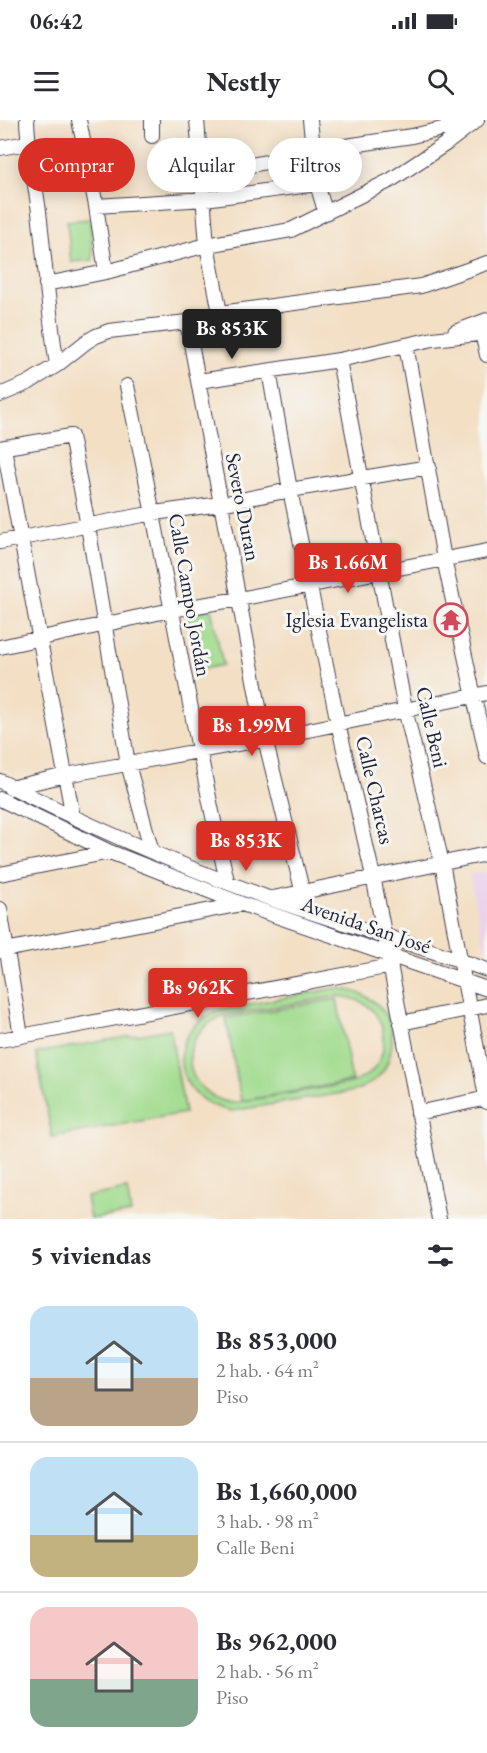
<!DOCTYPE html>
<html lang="es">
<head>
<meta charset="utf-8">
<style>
  :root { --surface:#fff; --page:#f7f7f7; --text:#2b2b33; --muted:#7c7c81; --line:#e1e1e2; --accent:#d93025 }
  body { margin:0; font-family:"EB Garamond",serif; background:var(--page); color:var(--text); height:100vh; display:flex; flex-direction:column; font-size:22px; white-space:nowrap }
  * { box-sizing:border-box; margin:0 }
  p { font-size:20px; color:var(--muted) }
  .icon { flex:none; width:33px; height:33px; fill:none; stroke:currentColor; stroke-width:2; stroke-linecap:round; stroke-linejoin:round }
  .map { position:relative; height:1099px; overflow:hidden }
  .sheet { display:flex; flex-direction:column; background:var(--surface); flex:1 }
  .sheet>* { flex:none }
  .top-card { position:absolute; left:18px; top:18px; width:452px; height:54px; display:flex; gap:12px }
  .price { position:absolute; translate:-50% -51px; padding:0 14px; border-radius:6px; background:var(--accent); color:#fff; font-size:20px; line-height:39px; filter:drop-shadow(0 2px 3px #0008) }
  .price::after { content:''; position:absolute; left:50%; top:36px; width:18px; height:14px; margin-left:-9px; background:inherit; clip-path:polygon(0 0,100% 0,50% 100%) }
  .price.active { background:#222; color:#fff }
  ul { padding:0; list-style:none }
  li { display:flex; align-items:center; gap:18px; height:150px; padding:0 30px }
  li+li { border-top:2px solid var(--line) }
  li span { display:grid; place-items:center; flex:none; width:168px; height:120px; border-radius:18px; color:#555 }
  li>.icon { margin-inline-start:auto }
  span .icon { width:72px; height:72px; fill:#fffc; stroke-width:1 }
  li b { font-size:26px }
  h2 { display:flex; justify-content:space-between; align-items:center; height:72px; padding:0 30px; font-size:26px }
  .tag { padding:0 21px; border-radius:27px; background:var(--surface); box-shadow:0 3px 15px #0003; font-size:21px; line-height:54px }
  .tag.active { background:var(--accent); color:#fff }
  .status { display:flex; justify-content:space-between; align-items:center; height:42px; padding:0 30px; background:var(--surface); direction:ltr }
  .status svg { height:16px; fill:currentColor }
  header { display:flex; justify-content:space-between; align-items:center; height:78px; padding:0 30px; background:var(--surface); font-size:27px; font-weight:800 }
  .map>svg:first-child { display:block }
</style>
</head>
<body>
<div class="status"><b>06:42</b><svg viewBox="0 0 49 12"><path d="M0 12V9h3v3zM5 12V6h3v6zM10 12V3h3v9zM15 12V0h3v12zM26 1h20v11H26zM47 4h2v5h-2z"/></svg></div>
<header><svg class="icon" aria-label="menu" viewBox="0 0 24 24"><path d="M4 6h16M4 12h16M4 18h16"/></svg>Nestly<svg class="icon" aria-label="search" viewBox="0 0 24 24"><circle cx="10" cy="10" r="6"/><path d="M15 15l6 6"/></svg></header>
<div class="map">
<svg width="487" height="1099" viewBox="0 0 487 1099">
  <rect width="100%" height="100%" fill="#f6f6f2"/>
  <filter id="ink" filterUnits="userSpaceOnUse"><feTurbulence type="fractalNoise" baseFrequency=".0167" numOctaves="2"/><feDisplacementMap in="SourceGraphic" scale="12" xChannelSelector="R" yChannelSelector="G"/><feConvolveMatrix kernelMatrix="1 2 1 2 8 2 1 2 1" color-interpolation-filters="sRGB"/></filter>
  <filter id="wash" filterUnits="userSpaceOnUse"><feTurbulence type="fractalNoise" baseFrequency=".008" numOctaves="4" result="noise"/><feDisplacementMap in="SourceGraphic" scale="24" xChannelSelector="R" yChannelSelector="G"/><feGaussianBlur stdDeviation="1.35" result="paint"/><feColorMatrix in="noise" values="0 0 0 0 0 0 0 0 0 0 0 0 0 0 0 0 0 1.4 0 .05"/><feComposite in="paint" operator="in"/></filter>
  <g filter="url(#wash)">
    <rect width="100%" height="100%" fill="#f3dfc4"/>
    <path fill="#ead1ec" d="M487 752V834L469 755Z"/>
    <path fill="#a2dc8f" stroke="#627f65" stroke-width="1.5" fill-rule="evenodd" d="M90 99 93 140 71 142 67 101Z
      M211 489 223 545 198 550 187 494Z
      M337 868C371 872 398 893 391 930 389 940 386 949 379 956 373 963 364 967 355 971L231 991C169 980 162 908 223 889ZM338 876C348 877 357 879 365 884 387 899 390 932 372 951 366 957 358 960 351 963L232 983C181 974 174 915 223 896Z
      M337 879 352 961 241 981 226 898Z
      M170 909 185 993 52 1017 36 933Z
      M127 1069 131 1093 90 1099 86 1077Z"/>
  </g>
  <g filter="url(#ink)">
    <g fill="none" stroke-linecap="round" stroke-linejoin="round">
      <defs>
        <path id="minor" d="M27 0C28 31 35 61 39 92 45 143 49 195 57 245
          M79 0 96 86 106 152
          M197 0 207 125 220 193
          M310 0 317 64 325 91
          M152 16V0
          M0 28 27 23
          M201 55 346 26 412 16 472 2
          M96 86 205 79 317 64
          M46 164 106 152 207 125 291 110 391 60 447 23 477 0
          M187 202 265 619 307 790
          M481 208 487 235
          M455 212 487 200
          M406 225 444 439 487 637
          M339 240 405 589 442 743 487 982
          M269 251 290 370 338 603 373 756 439 1099
          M199 261 339 240 433 219 487 213
          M127 266C162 431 190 597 227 761
          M0 275 28 263 57 245 86 222 96 216 109 211 187 202 220 193 421 166 487 143
          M0 328 71 316 88 406 128 644 152 732
          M4 328 73 697
          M0 422 154 393 221 384 290 370 429 347
          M0 527 171 490 239 479 487 431
          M0 661C88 706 178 745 271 779 343 804 416 824 487 850
          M10 668 66 655 265 619 487 573
          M0 679 110 732 242 784 487 869
          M0 754 110 732
          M273 778 487 734
          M0 789 21 916
          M0 831 242 784
          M401 903 487 885
          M0 920 391 846
          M418 993 487 978"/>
      </defs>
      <use href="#minor" stroke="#413e50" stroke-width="16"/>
      <use href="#minor" stroke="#fff" stroke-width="14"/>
    </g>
  </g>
  <defs>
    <symbol id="temple-ring" viewBox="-11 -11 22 22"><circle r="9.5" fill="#f6f6f2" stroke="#d1495b" stroke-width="1.5"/><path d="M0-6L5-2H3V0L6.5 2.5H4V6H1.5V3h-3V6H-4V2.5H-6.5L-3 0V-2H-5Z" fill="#d1495b"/></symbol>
  </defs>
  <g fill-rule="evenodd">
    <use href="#temple-ring" x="432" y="481" width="38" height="38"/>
  </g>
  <g text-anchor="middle" stroke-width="6" stroke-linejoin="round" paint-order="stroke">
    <g font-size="21" fill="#22223b" stroke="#f6f6f2">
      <text transform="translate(243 387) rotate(79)" y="7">Severo Duran</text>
      <text transform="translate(190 475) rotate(80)" y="7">Calle Campo Jordán</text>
      <text transform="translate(432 607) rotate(77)" y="7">Calle Beni</text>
      <text transform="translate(375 670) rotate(77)" y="7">Calle Charcas</text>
      <text transform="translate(366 805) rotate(19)" y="7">Avenida San José</text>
    </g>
    <g font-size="21" fill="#22223b" stroke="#f6f6f2" text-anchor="end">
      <text x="428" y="507">Iglesia Evangelista</text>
    </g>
  </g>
</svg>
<b class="price active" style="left:232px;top:240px">Bs 853K</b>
<b class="price" style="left:348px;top:474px">Bs 1.66M</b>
<b class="price" style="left:252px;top:637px">Bs 1.99M</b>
<b class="price" style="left:246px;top:752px">Bs 853K</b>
<b class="price" style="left:198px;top:899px">Bs 962K</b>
<div class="top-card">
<a class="tag active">Comprar</a>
<a class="tag">Alquilar</a>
<a class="tag">Filtros</a>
</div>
</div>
<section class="sheet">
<h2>5 viviendas<svg class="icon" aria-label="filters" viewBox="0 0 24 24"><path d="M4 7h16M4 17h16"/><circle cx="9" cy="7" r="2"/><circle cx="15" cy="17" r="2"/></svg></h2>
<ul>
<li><span style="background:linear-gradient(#bfe0f5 60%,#b9a48a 0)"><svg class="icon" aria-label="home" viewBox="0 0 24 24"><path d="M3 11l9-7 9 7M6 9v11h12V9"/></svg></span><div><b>Bs 853,000</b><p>2 hab. · 64 m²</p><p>Piso</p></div></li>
<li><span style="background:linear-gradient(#bfe0f5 65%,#c2b280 0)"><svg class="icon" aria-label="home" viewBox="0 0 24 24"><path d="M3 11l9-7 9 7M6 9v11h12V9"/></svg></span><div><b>Bs 1,660,000</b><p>3 hab. · 98 m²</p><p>Calle Beni</p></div></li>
<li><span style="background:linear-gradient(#f6c9c9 60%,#7fa58c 0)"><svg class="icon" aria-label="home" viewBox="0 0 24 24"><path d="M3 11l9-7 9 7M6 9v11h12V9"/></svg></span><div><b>Bs 962,000</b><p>2 hab. · 56 m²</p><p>Piso</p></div></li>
</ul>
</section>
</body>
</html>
